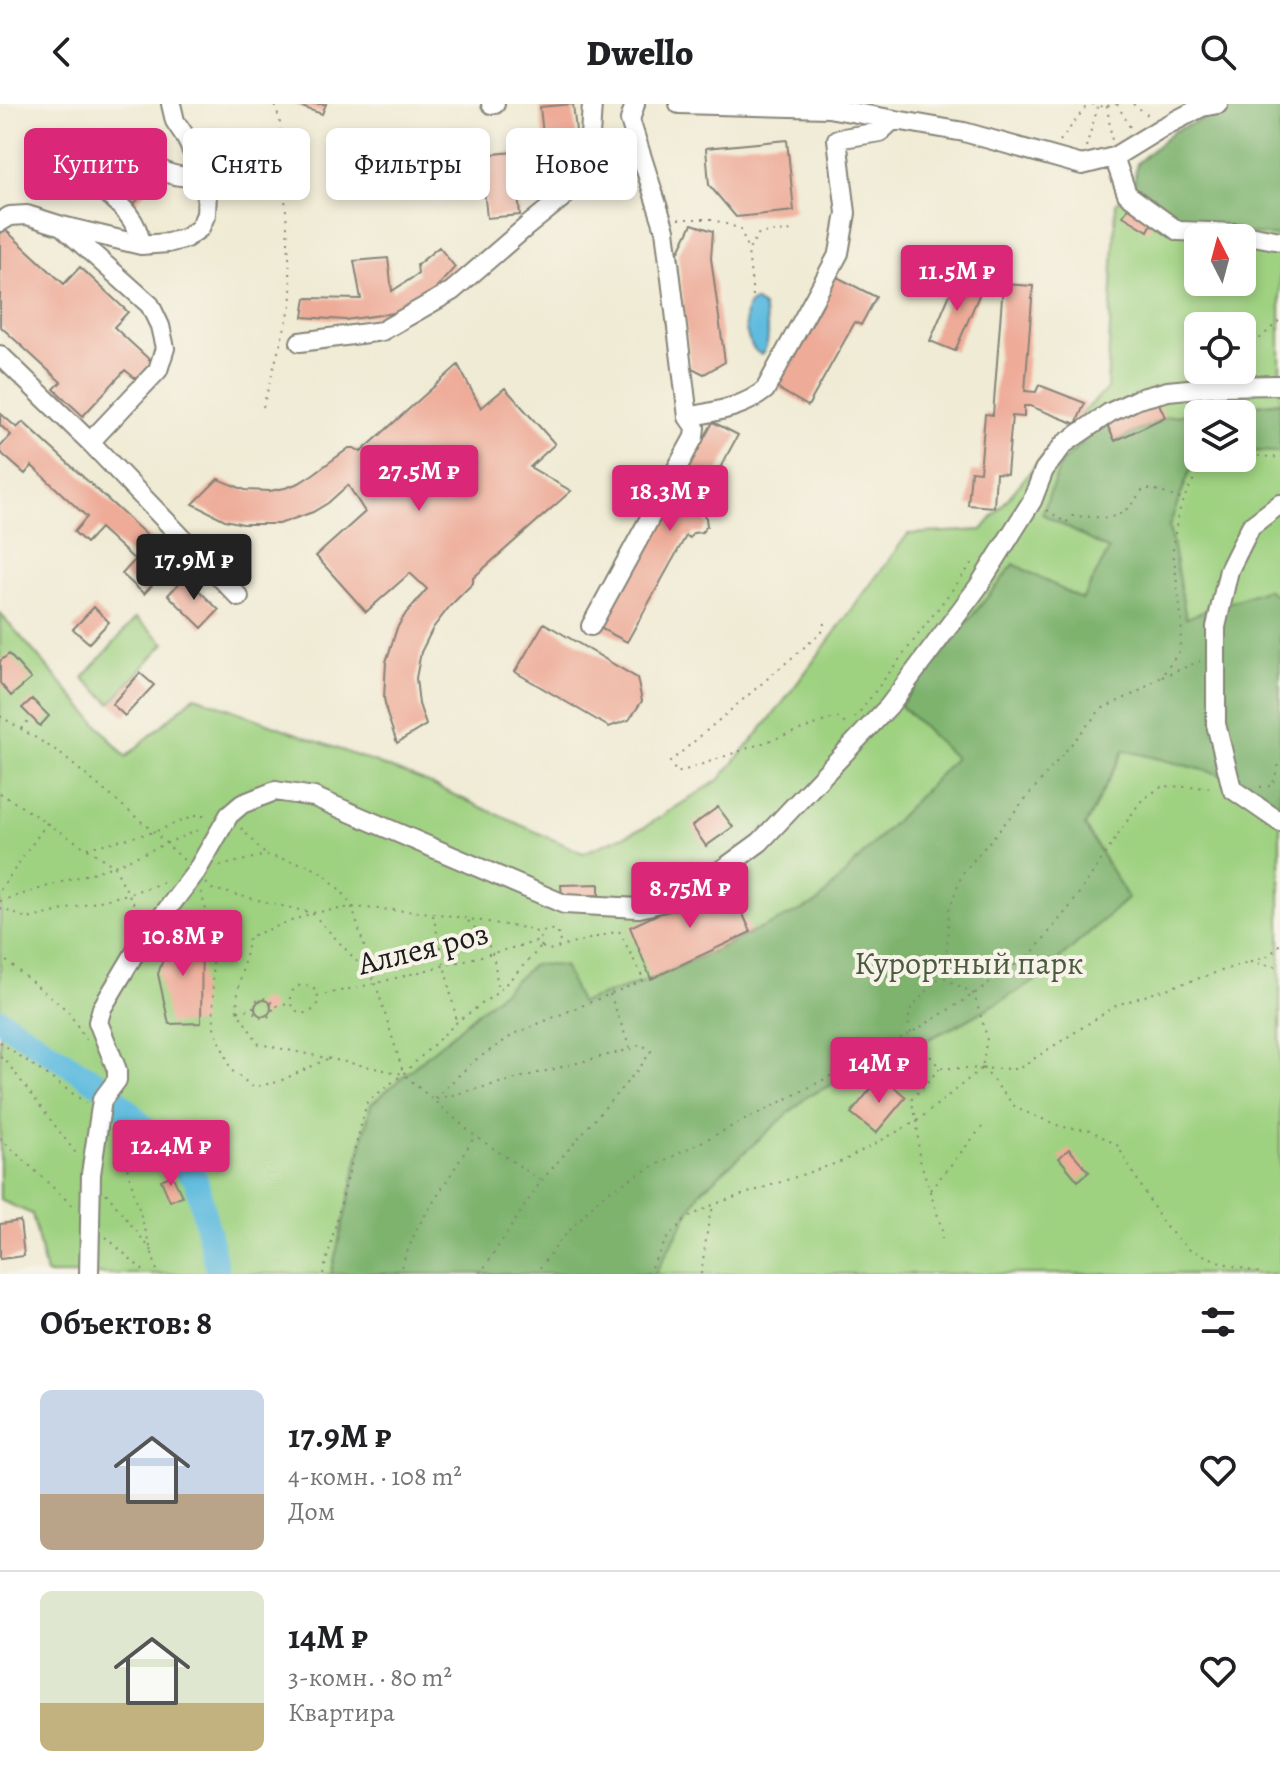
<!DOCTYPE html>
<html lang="ru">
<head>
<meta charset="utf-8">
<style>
  :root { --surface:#fff; --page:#f6f6f6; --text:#202124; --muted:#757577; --line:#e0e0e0; --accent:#db2777 }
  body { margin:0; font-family:Alegreya,serif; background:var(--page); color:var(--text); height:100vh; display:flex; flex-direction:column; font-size:30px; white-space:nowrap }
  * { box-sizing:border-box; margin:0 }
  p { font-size:26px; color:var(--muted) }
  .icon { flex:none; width:44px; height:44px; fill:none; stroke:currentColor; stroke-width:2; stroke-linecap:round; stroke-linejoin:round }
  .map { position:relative; height:1170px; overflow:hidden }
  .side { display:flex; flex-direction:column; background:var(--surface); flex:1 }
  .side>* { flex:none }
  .guide { position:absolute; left:24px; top:24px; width:800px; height:72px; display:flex; gap:16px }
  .needle { width:52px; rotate:354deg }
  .fabs { position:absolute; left:1184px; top:120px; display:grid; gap:16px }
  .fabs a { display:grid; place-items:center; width:72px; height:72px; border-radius:12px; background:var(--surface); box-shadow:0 4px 12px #0003; font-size:40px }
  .price { position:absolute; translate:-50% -68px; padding:0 18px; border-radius:8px; background:var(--accent); color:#fff; font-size:26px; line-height:52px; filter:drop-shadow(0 2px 4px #0008) }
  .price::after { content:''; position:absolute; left:50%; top:48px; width:24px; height:18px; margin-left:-12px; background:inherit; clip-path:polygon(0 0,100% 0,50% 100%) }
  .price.current { background:#222; color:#fff }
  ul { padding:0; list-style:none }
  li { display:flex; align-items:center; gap:24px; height:200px; padding:0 40px }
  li+li { border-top:2px solid var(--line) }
  li span { display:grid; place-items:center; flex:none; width:224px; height:160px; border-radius:12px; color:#555 }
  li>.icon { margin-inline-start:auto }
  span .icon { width:96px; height:96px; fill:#fffc; stroke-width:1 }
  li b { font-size:34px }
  h2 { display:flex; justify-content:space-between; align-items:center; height:96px; padding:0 40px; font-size:34px }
  .chip { padding:0 28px; border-radius:12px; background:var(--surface); box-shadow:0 4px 12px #0003; font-size:28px; line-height:72px }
  .chip.current { background:var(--accent); color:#fff }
  header { display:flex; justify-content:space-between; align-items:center; height:104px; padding:0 40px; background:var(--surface); font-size:36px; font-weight:800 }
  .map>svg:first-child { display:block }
</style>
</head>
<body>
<header><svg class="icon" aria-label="back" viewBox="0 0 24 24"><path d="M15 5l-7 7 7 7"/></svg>Dwello<svg class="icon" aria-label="search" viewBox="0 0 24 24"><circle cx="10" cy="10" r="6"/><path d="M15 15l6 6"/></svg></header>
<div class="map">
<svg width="1280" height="1170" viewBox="0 0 1280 1170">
  <rect width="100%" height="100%" fill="#f7f3e8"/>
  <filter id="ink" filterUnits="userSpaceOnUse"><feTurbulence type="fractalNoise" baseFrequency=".0125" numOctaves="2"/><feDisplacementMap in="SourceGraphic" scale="16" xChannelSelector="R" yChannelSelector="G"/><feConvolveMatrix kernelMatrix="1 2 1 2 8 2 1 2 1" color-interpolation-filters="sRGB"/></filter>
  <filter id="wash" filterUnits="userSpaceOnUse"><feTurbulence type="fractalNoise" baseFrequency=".006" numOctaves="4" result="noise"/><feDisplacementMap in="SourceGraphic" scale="32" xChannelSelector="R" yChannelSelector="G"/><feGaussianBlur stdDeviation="1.8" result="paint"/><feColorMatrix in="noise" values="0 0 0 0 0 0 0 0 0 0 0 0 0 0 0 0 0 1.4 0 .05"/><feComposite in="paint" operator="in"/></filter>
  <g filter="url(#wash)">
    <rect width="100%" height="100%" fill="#f0ebd4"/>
    <path fill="#9ed180" stroke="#5d764e" stroke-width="2" fill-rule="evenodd" d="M1280 1V1170H46L32 1110 0 1096V509L126 653 195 592 419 675 583 749 643 724 720 675 775 609 908 430 982 426 1062 329 1107 285 1116 99 1127 90 1133 87 1137 59 1225 5ZM1198 134H1242V178H1198ZM1198 222H1242V266H1198ZM1198 310H1242V354H1198Z
      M136 514 165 539 111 599 83 574Z"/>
    <path fill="#7eb36e" stroke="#4d6845" stroke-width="2" d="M1280 1V132L1180 123 1133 88 1137 59 1174 27 1225 5Z
      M1280 298V348L1242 347V310H1198V354H1215L1190 367 1169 422 1186 514 1267 485 1280 494V716L1219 670 1124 646 1085 722 1128 794 1034 878 960 920 808 992 701 1087 655 1170H331L371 1000 534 860 564 862 580 899 651 875 817 799 955 654 900 601 1014 460 1082 496 1109 446 1042 410 1061 359 1105 317 1116 337 1165 313Z"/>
    <path fill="#61bcdf" stroke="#3e6c7e" stroke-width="2" d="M755 197 763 203C766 218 773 238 761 251 746 242 742 217 748 201Z"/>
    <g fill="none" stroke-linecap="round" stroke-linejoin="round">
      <path stroke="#61bcdf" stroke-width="24" d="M0 916 106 985 196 1075 218 1170"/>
    </g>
    <g id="blocks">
      <path fill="#eeab98" d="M293 0H326L322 10Z
        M573 0 580 64 547 68 540 3Z
        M787 36 794 107 736 113 709 81 706 44Z
        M117 44 154 78 134 100 97 67Z
        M514 48 520 111 487 114 484 85 358 96 355 63 406 58 407 69 462 64 461 53Z
        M1131 98 1155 113 1148 127 1123 112Z
        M692 120 713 127 711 154 725 258 704 270 690 263 678 149Z
        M0 121 64 180 80 163 128 208 114 223 152 258 136 275 125 266 83 312 54 285 61 278 0 222Z
        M439 143 455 163 431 190 394 209 345 216 303 213 306 194 361 195 354 157 388 154 392 187 418 170 417 161Z
        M833 171 876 193 861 221 855 218 808 302 777 284 823 200 818 198Z
        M958 171 983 182 955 247 930 237Z
        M1003 180 1033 182 1025 287 1036 288 1039 281 1085 299 1076 320 1030 302H1024V313L1012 312 1007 370 996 369 994 403 968 401 971 367 980 368 985 310 993 311Z
        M458 261 481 304 505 284 555 340 530 363 571 387 473 474V479L450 502 433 524 421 548 416 574 419 600 426 621 397 639 387 610 384 594 386 558 397 524 406 509 427 485 410 469 366 508 316 452 365 408 348 381 328 399 313 408 279 420H243L225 416 193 400 218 375 245 386 270 387 285 384 299 379 312 371 349 344H354L361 348Z
        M1156 293 1165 313 1115 337 1105 317Z
        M0 309 17 324 23 318 175 457 144 490 122 470 135 456 100 424 86 439 74 428 87 413 32 362 25 370 0 348V343L11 331 0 321Z
        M713 318 738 331 701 399 707 403 703 410 706 414 707 422 702 428 693 429 690 434 686 432 627 538 600 524Z
        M185 473 219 506 202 524 168 491Z
        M94 503 109 518 89 539 73 525Z
        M544 519 637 574 642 597 629 616 609 623 515 568Z
        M9 550 31 575 11 592 0 579V557Z
        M140 569 154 581 125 612 112 600Z
        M32 595 49 612 40 622 22 604Z
        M718 703 733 723 706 742 692 722Z
        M728 777 751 828 651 875 630 823Z
        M599 780V791L585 792V796L562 793 561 781Z
        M172 829H202L201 919 169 920 158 870Z
        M255 904a8 8 0 1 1 16 0a8 8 0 1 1-16 0Z
        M881 972 906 993 876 1029 851 1009Z
        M1069 1045 1089 1068 1078 1077 1059 1054Z
        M172 1071 182 1092 170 1097 161 1076Z
        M20 1117 24 1152 0 1155V1120Z"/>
    </g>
  </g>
  <g filter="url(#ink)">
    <use href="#blocks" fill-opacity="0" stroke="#868478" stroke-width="2"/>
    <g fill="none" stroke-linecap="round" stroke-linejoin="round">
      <defs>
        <path id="minor" d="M491 0H495
          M679 0 828 4 964 28 1082 61 1114 53 1163 23 1202 3 1218 0
          M137 49C158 66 174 77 203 71
          M1114 53 1127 90 1178 127 1238 129 1280 137
          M93 78C115 98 137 110 141 141
          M0 118 10 112 27 111 62 122 141 141 168 139 186 134 200 124 206 110 207 89 203 71 185 32 175 17 171 0
          M64 124 150 201 160 222 165 244 158 266 90 338
          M300 238 382 227 452 187 526 123 578 81 588 64 592 0
          M0 251 90 338 239 493
          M688 313C716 307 743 304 765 286L839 149 846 109 837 35 880 28 893 16
          M1280 400 1251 422 1229 466 1216 523V620L1232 685 1280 718
          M591 522 694 333 695 323 688 313 665 126 630 16 635 0
          M89 1170 91 1070 102 996 117 976V966L98 918 102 904 139 842 196 768 229 711 242 700 275 687 314 693 564 800 639 804 677 795 701 781 760 738 889 602 978 483 1032 397 1044 366 1064 340 1109 309 1138 295 1168 287 1219 282 1280 281"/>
      </defs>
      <use href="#minor" stroke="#868478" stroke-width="22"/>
      <path stroke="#868478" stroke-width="2" stroke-dasharray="2 6" stroke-linecap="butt" d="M1092 0 1103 3 1116 0
        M1117 0 1130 23
        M1133 0 1148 11
        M1107 2 1112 37
        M1060 37 1088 0
        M1086 43 1098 2
        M678 115H711L741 125 748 147
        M753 192 748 147 759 129 793 127
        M1242 251 1280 216
        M1219 300 1220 310
        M263 303 292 197 280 19 275 0
        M1242 350 1280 354
        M1047 406 1066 419 1072 412C1113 413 1118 421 1143 385H1153L1183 396
        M824 519 822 528 670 658 677 669 837 613 848 622
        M1162 573 1200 557
        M0 612 57 647 154 728 185 757
        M855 614 974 457
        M21 625 31 613
        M1260 683 1272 682 1280 657
        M0 689 114 762 139 810 127 825 129 829
        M241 724 266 751
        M87 744 154 728 194 712H208
        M220 762 266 751 308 761 326 772 343 789 352 803 403 968
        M206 779 212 785 312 809 376 878
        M0 786 47 719
        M201 788 211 824 214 923 231 966 253 983 278 978 327 955
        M0 797 114 762 202 724
        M0 804 28 815 128 790 168 777
        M433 811 457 918
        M468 817C496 844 494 852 498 888
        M542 843C534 827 553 818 561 834L557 843
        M0 852 68 907 89 941
        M1250 858 1280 863
        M290 895a14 14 0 1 1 28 0a14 14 0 1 1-28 0Z
        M610 890 630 944
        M317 892 377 879 539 837
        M253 904a10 10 0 1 1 20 0a10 10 0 1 1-20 0Z
        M276 902 289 900
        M238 907 252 905
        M0 938 86 999
        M0 953 6 957 78 1052
        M941 964 1018 965 1117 901 1270 851 1280 840
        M983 964 1016 1004 1062 1023 1090 1026 1117 1041 1164 1121 1188 1145 1223 1159 1263 1170
        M116 1026 158 1170
        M0 1034 75 1104
        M540 1076 475 1032 403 970 259 940 237 907 238 887 249 833 312 809 352 803 433 809 530 825 541 830
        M930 1086 982 1023
        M106 1089 152 1147
        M106 1133 147 1170
        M942 1135V1125L919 1053 917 1017 911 996 940 964 911 929 908 918 911 904 941 872 947 844 949 806 962 770 1101 605 1138 588 1161 573 1179 548 1182 521 1173 446 1177 415 1183 396 1197 369 1219 354
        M323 1170 367 998 403 970 457 918 498 888 541 843
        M371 1170H378
        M398 1170 417 1124 475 1032
        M480 1170 541 1077 641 962 651 947 641 940 631 945 433 996 474 957 516 929 644 876 619 827 549 846 542 843
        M535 1170 560 1137 601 1092 648 1065 804 986 911 929 974 890 1032 849 1072 800 1140 698 1162 682 1213 684
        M647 1170 668 1133 687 1114 715 1100 843 1057 917 1017 982 964 987 933 974 890 941 872
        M701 1170 709 1115 714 1101"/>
      <use href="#minor" stroke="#fff" stroke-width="18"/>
    </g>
  </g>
  <g text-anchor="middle" stroke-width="8" stroke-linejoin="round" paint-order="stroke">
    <g font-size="32" fill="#1c1c1c" stroke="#f7f3e8">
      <text transform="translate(423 844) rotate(-14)" y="11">Аллея роз</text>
    </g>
    <g font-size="32" fill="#4a5b3f" stroke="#f7f3e8">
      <text x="969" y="870">Курортный парк</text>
    </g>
  </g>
</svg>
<div class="fabs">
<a><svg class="needle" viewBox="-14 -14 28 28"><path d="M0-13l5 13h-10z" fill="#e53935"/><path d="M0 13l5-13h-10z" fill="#757577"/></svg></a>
<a><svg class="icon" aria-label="locate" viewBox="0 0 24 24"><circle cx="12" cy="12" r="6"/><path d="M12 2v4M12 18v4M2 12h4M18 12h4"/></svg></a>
<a><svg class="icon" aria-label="layers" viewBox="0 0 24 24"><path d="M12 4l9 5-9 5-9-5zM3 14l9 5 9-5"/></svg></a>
</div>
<b class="price" style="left:957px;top:209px">11.5M ₽</b>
<b class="price" style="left:419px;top:409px">27.5M ₽</b>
<b class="price" style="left:670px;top:429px">18.3M ₽</b>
<b class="price current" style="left:194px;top:498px">17.9M ₽</b>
<b class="price" style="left:690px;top:826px">8.75M ₽</b>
<b class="price" style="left:183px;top:874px">10.8M ₽</b>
<b class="price" style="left:879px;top:1001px">14M ₽</b>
<b class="price" style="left:171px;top:1084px">12.4M ₽</b>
<div class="guide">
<a class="chip current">Купить</a>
<a class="chip">Снять</a>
<a class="chip">Фильтры</a>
<a class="chip">Новое</a>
</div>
</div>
<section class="side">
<h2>Объектов: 8<svg class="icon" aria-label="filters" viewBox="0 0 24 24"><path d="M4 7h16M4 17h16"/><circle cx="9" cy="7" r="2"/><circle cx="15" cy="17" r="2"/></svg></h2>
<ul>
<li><span style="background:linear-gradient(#c9d6e8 65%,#b9a48a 0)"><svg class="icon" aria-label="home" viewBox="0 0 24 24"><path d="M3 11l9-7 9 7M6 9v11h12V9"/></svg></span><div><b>17.9M ₽</b><p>4-комн. · 108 m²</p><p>Дом</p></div><svg class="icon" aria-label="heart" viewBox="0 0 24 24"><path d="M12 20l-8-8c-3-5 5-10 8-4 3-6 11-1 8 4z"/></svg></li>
<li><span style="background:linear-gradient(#dfe7d0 70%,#c2b280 0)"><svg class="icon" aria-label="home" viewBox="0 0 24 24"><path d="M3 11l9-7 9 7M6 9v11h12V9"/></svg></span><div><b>14M ₽</b><p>3-комн. · 80 m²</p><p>Квартира</p></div><svg class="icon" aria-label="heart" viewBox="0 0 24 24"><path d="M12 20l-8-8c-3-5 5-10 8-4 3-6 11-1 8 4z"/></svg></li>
</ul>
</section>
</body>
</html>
